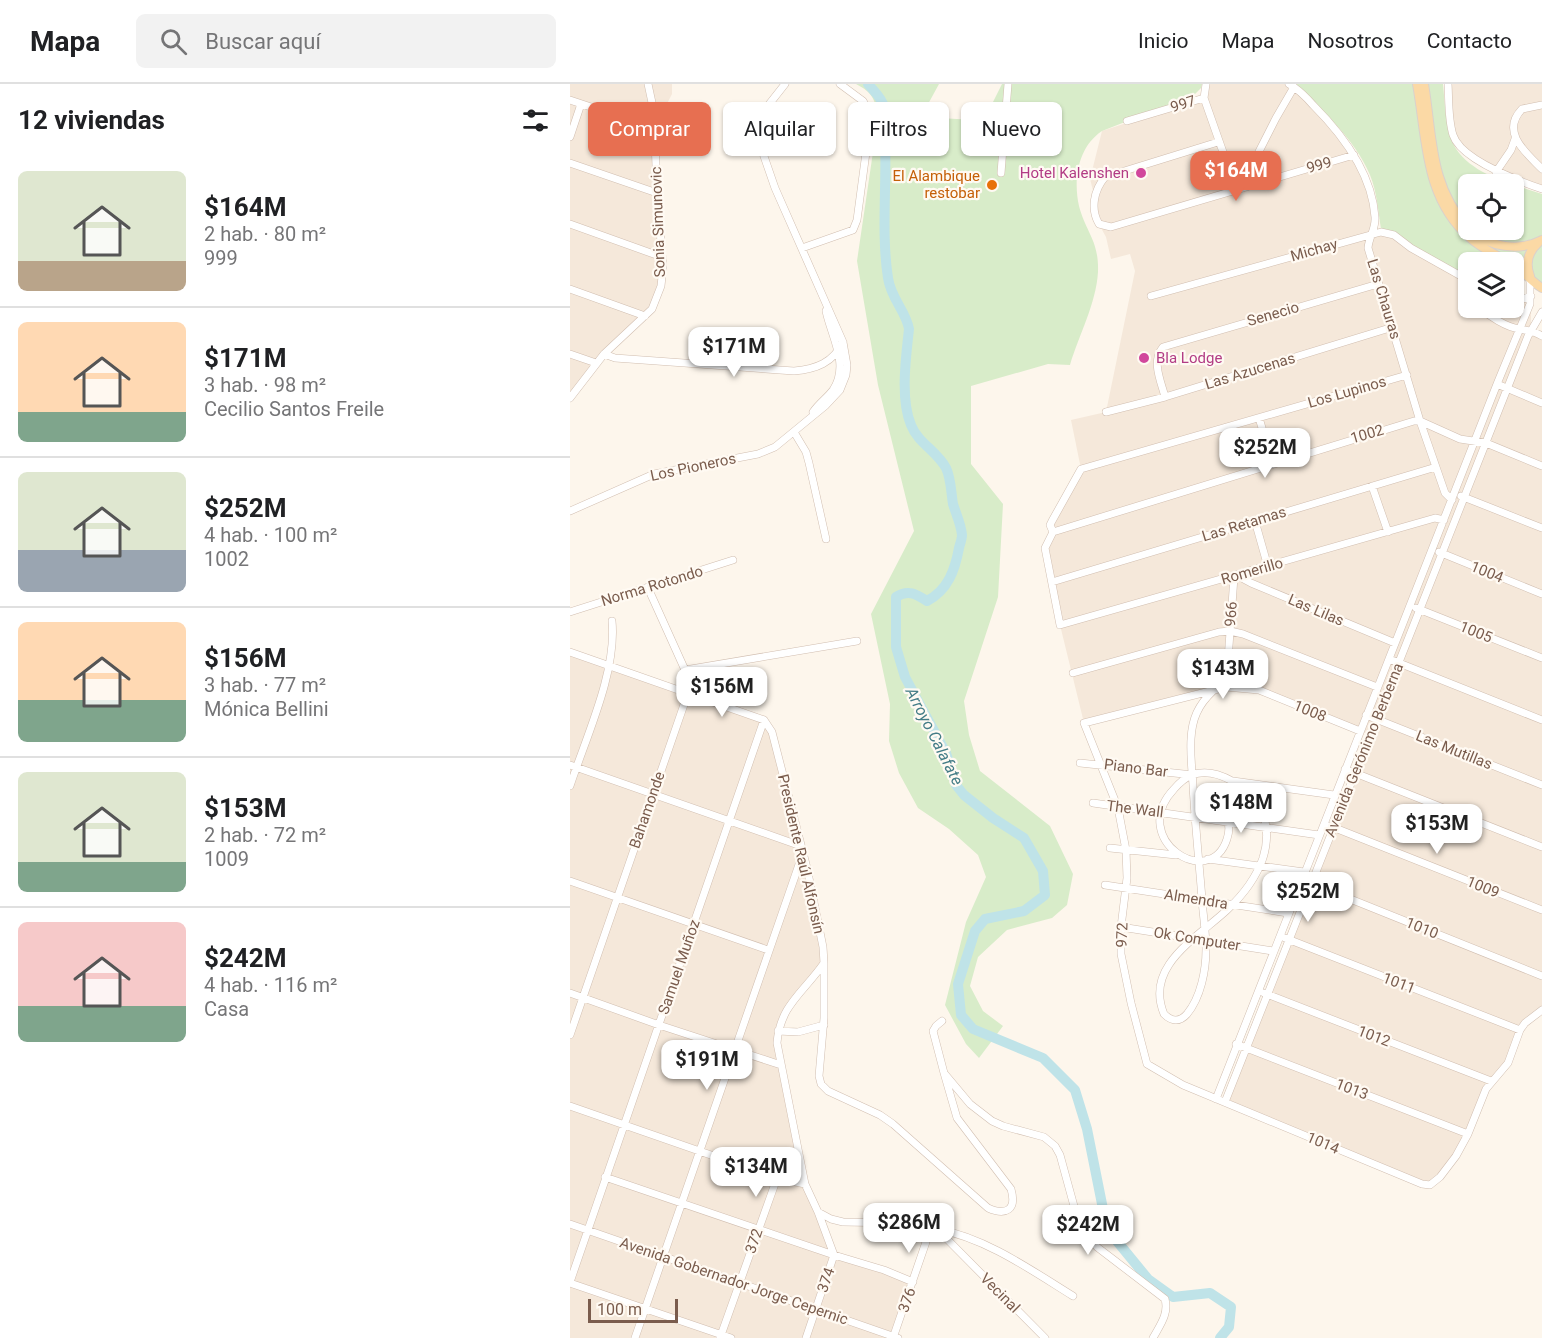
<!DOCTYPE html>
<html lang="es">
<head>
<meta charset="utf-8">
<style>
  :root { --surface:#fff; --page:#f2f2f2; --text:#202124; --muted:#757577; --line:#e0e0e0; --accent:#e76f51 }
  body { margin:0; font-family:Roboto,sans-serif; background:var(--page); color:var(--text); height:100vh; display:flex; flex-direction:column; font-size:22px; white-space:nowrap }
  * { box-sizing:border-box; margin:0 }
  p { font-size:20px; color:var(--muted) }
  .icon { flex:none; width:33px; height:33px; fill:none; stroke:currentColor; stroke-width:2; stroke-linecap:round; stroke-linejoin:round }
  .map { position:relative; flex:1; overflow:hidden }
  .panel { display:flex; flex-direction:column; background:var(--surface); width:570px }
  .panel>* { flex:none }
  .top-card { position:absolute; left:18px; top:18px; width:570px; height:54px; display:flex; gap:12px }
  .fabs { position:absolute; left:888px; top:90px; display:grid; gap:12px }
  .fabs a { display:grid; place-items:center; width:66px; height:66px; border-radius:9px; background:var(--surface); box-shadow:0 2px 4px #0004; font-size:30px }
  .scale { position:absolute; left:18px; bottom:15px; width:90px; box-sizing:border-box; padding-left:6px; border:3px solid #7a5c4d; border-top:0; font-size:16px; line-height:21px; white-space:nowrap; color:#7a5c4d; -webkit-text-stroke:4px #fffaf3; paint-order:stroke }
  .price { position:absolute; translate:-50% -51px; padding:0 14px; border-radius:12px; background:#fff; color:#222; font-size:20px; line-height:39px; filter:drop-shadow(0 2px 3px #0008) }
  .price::after { content:''; position:absolute; left:50%; top:36px; width:18px; height:14px; margin-left:-9px; background:inherit; clip-path:polygon(0 0,100% 0,50% 100%) }
  .price.active { background:var(--accent); color:#fff }
  ul { padding:0; list-style:none }
  li { display:flex; align-items:center; gap:18px; height:150px; padding:0 18px }
  li+li { border-top:2px solid var(--line) }
  li span { display:grid; place-items:center; flex:none; width:168px; height:120px; border-radius:9px; color:#555 }
  li>.icon { margin-inline-start:auto }
  span .icon { width:72px; height:72px; fill:#fffc; stroke-width:1 }
  li b { font-size:26px }
  h2 { display:flex; justify-content:space-between; align-items:center; height:72px; padding:0 18px; font-size:26px }
  .pill { padding:0 21px; border-radius:9px; background:var(--surface); box-shadow:0 2px 4px #0004; font-size:21px; line-height:54px }
  .pill.active { background:var(--accent); color:#fff }
  header { display:flex; align-items:center; gap:36px; box-sizing:border-box; height:84px; padding:0 30px; background:var(--surface); border-bottom:2px solid var(--line) }
  header strong { font-size:28px }
  nav { display:flex; gap:33px; margin-inline-start:auto; font-size:21px }
  .search { width:420px; height:54px; background:var(--page); display:flex; align-items:center; gap:15px; box-sizing:border-box; padding:0 21px; border-radius:9px; color:var(--muted); font-size:22px }
  main { display:flex; flex:1; min-height:0 }
  .map>svg:first-child { display:block }
</style>
</head>
<body>
<header>
<strong>Mapa</strong>
<div class="search"><svg class="icon" aria-label="search" viewBox="0 0 24 24"><circle cx="10" cy="10" r="6"/><path d="M15 15l6 6"/></svg>Buscar aquí</div>
<nav><a>Inicio</a><a>Mapa</a><a>Nosotros</a><a>Contacto</a></nav>
</header>
<main>
<section class="panel">
<h2>12 viviendas<svg class="icon" aria-label="filters" viewBox="0 0 24 24"><path d="M4 7h16M4 17h16"/><circle cx="9" cy="7" r="2"/><circle cx="15" cy="17" r="2"/></svg></h2>
<ul>
<li><span style="background:linear-gradient(#dfe7d0 75%,#b9a48a 0)"><svg class="icon" aria-label="home" viewBox="0 0 24 24"><path d="M3 11l9-7 9 7M6 9v11h12V9"/></svg></span><div><b>$164M</b><p>2 hab. · 80 m²</p><p>999</p></div></li>
<li><span style="background:linear-gradient(#ffd9b3 75%,#7fa58c 0)"><svg class="icon" aria-label="home" viewBox="0 0 24 24"><path d="M3 11l9-7 9 7M6 9v11h12V9"/></svg></span><div><b>$171M</b><p>3 hab. · 98 m²</p><p>Cecilio Santos Freile</p></div></li>
<li><span style="background:linear-gradient(#dfe7d0 65%,#9aa5b1 0)"><svg class="icon" aria-label="home" viewBox="0 0 24 24"><path d="M3 11l9-7 9 7M6 9v11h12V9"/></svg></span><div><b>$252M</b><p>4 hab. · 100 m²</p><p>1002</p></div></li>
<li><span style="background:linear-gradient(#ffd9b3 65%,#7fa58c 0)"><svg class="icon" aria-label="home" viewBox="0 0 24 24"><path d="M3 11l9-7 9 7M6 9v11h12V9"/></svg></span><div><b>$156M</b><p>3 hab. · 77 m²</p><p>Mónica Bellini</p></div></li>
<li><span style="background:linear-gradient(#dfe7d0 75%,#7fa58c 0)"><svg class="icon" aria-label="home" viewBox="0 0 24 24"><path d="M3 11l9-7 9 7M6 9v11h12V9"/></svg></span><div><b>$153M</b><p>2 hab. · 72 m²</p><p>1009</p></div></li>
<li><span style="background:linear-gradient(#f6c9c9 70%,#7fa58c 0)"><svg class="icon" aria-label="home" viewBox="0 0 24 24"><path d="M3 11l9-7 9 7M6 9v11h12V9"/></svg></span><div><b>$242M</b><p>4 hab. · 116 m²</p><p>Casa</p></div></li>
</ul>
</section>
<div class="map">
<svg width="972" height="1254" viewBox="0 0 972 1254">
  <rect width="100%" height="100%" fill="#fdf6ec"/>
  <path fill="#f5e8da" d="M0 0H102V10L84 45 93 183 85 218 0 314Z
    M636 0H719L769 49 802 111 803 147 817 148 898 196V224H944V218L961 212V245L972 252V926L955 939 943 970 921 997 886 1072 860 1101 655 1018 800 651 689 606 656 603 514 639 490 541 476 458 483 448 480 441 511 385 501 336 536 328 565 187 560 170 541 175 536 153 525 133V114L520 95 532 47 633 14Z
    M878 0H972V105L938 93 892 64 884 53Z
    M0 568 198 641 231 762 254 879 216 924 208 947 235 1100 264 1171 343 1198 324 1252 328 1254H0Z"/>
  <path fill="#d8ecc9" d="M286 0H369L351 33 405 36 417 30 432 0H632L631 4 624 11 532 47C508 63 503 95 509 122 516 149 529 156 528 188 526 220 509 251 500 281L478 280 401 302V380L433 420 428 513 394 617 399 651 410 687 480 742 503 790 497 821 482 834 437 846 408 873 400 902 413 927 433 942 409 974 396 960 375 921 396 838 416 793 408 771 379 745 348 724 329 689 319 657 320 620 301 530 344 447 308 301 287 177 308 34C305 15 303 9 286 0Z
    M722 0H873C875 19 875 39 882 57 891 80 921 94 943 100H898V146H944V101L972 110V153L946 159 957 164 951 181 924 167 908 178H898V184L891 188 811 145C808 127 807 108 800 91 785 55 751 24 722 0Z
    M972 160V201C956 187 959 174 972 160Z"/>
  <g fill="none" stroke-linecap="round" stroke-linejoin="round">
    <path stroke="#bfe3e8" stroke-width="10" d="M298 0C304 7 312 14 314 23 317 32 315 45 315 55 317 101 311 149 318 194 321 215 336 227 339 245 336 273 330 315 341 341 348 359 367 367 376 384 381 394 381 408 383 420 386 430 391 440 392 451 392 455 390 460 389 464 385 486 378 506 357 517 346 510 338 505 326 513V563L335 593 376 669 386 701 394 711 423 734 454 754 473 787 475 811 454 827 415 835 405 847 388 900 391 931 403 945 473 974 505 1006 517 1045 537 1145 578 1195 603 1213 640 1209 661 1223 659 1243 650 1254"/>
    <defs>
      <path id="minor" d="M636 0 634 14 666 105
        M719 0C728 5 736 13 743 21 773 51 802 89 805 133 806 145 799 152 798 164L850 337 875 409 882 416
        M878 0C879 16 878 35 883 51 891 76 949 97 972 105
        M0 16 84 44
        M972 21 952 25C930 48 956 69 972 85
        M557 37 634 14
        M0 53 11 20
        M648 58 535 93C524 106 520 125 529 140L541 143 784 71
        M0 79 87 109
        M926 88 941 66 945 55
        M431 89 438 0
        M671 103 706 34 724 3
        M0 140 92 173
        M232 164 283 146 287 136 301 31 293 17 270 0
        M0 205 75 232
        M581 212 811 148 824 151 841 164 898 196
        M944 218 961 212
        M910 224C919 232 936 243 949 245 958 247 963 246 972 252
        M0 270 26 279
        M34 270 45 274 224 287C246 285 263 279 273 258
        M837 291 511 385 482 437 480 441 483 448 475 464 490 541 865 434 874 436
        M927 300 972 319
        M595 313C591 297 581 278 593 263L808 200
        M0 314 34 270 82 225 91 202 93 183 87 109 84 28 78 0
        M243 328C249 319 257 314 263 306 280 281 261 252 256 227
        M536 328 595 313 823 243
        M689 334 703 380
        M224 348 236 368 239 379 256 455
        M802 402 818 448
        M891 412 972 444
        M0 427 84 390 188 370 205 363 255 322 270 306 276 291 277 281 273 258 205 104 188 55 189 42 193 28 215 0
        M685 437 698 483
        M483 448 844 337H850L890 355 916 359 972 382
        M869 468 972 510
        M668 492 681 499 825 559
        M482 498 866 383
        M846 524 972 574
        M0 528 163 476
        M0 568 194 636
        M819 575 972 636
        M115 586 287 557
        M503 589 649 548 660 547 673 550 807 603
        M656 603 664 493
        M643 607C628 621 622 635 621 655 620 670 622 686 623 701 625 739 629 777 632 815 633 831 636 848 636 865 636 886 631 913 617 930 610 938 602 938 594 930 574 882 627 854 657 826 672 812 686 794 693 774 698 758 698 741 691 725 681 704 646 682 622 691 615 694 609 699 604 705 557 755 640 808 657 755 662 741 656 727 647 717
        M796 631 972 701
        M194 636 202 648 237 784 253 863 254 879C234 908 210 921 207 959L235 1100 248 1128 264 1171
        M790 647 689 606 656 603 514 639 548 724 556 766 557 794 551 843V870L561 919 577 980 613 1001 852 1100 860 1101 870 1093 886 1072 898 1050 916 1005 938 979 950 946 955 939 972 926
        M510 679 623 691
        M0 681 231 762
        M775 685 972 763
        M663 697 764 711
        M0 702C16 653 47 588 42 537
        M523 719 749 751
        M760 742 972 826
        M540 764 606 771
        M638 775 734 788
        M0 797 198 866
        M738 798 972 892
        M535 801 718 829
        M551 843 703 867
        M715 854 950 946
        M254 879V934L249 992 251 1000 258 1007 310 1031 323 1040 418 1124C436 1132 447 1126 441 1105L387 1034 374 989
        M0 909 89 941 211 981
        M694 909 921 997
        M372 937 366 942 363 947 374 989 400 1020 422 1037 433 1042 474 1053 485 1062 490 1071 510 1144 527 1163 595 1215C599 1230 590 1241 583 1254
        M208 947 228 948 254 941
        M0 951 118 609 115 586 78 504
        M666 960 898 1050
        M646 1015 927 300 960 220V193
        M655 1018 958 252 972 228
        M0 1022 207 1094 235 1100
        M35 1093 264 1171 314 1186 343 1198
        M248 1128 261 1135 273 1138 329 1139 367 1145 475 1254
        M0 1140 328 1254
        M367 1145C416 1154 461 1186 503 1212
        M0 1198 194 636
        M0 1199 161 1254
        M65 1254 233 769
        M150 1254 207 1094
        M236 1254 264 1171
        M323 1254 356 1158 358 1150 356 1143"/>
      <path id="major" d="M847 0C857 55 854 114 900 154 911 164 926 171 939 178
        M854 0C863 53 859 101 898 144
        M900 146C919 163 949 168 972 156
        M944 181C954 188 962 198 972 204
        M960 192C955 179 958 168 968 159"/>
    </defs>
    <use href="#minor" stroke="#d1beb0" stroke-width="8"/>
    <use href="#major" stroke="#dad1cd" stroke-width="10"/>
    <use href="#minor" stroke="#fff" stroke-width="7"/>
    <use href="#major" stroke="#fbd9a5" stroke-width="8"/>
  </g>
  <g fill="#d1479c" stroke="#fffaf3" stroke-width="2">
    <circle cx="571" cy="89" r="6"/>
    <circle cx="574" cy="274" r="6"/>
  </g>
  <circle fill="#e8710a" stroke="#fffaf3" stroke-width="2" cx="422" cy="101" r="6"/>
  <g text-anchor="middle" stroke-width="4.5" stroke-linejoin="round" paint-order="stroke">
    <g font-size="15" fill="#7a5c4d" stroke="#fffaf3">
      <text transform="translate(613 20) rotate(-17)" y="5">997</text>
      <text transform="translate(749 81) rotate(-16)" y="5">999</text>
      <text transform="translate(88 138) rotate(-92)" y="5">Sonia Simunovic</text>
      <text transform="translate(744 166) rotate(-16)" y="5">Michay</text>
      <text transform="translate(814 215) rotate(73)" y="5">Las Chauras</text>
      <text transform="translate(703 230) rotate(-16)" y="5">Senecio</text>
      <text transform="translate(680 287) rotate(-17)" y="5">Las Azucenas</text>
      <text transform="translate(777 308) rotate(-16)" y="5">Los Lupinos</text>
      <text transform="translate(797 350) rotate(-16)" y="5">1002</text>
      <text transform="translate(123 383) rotate(-12)" y="5">Los Pioneros</text>
      <text transform="translate(674 440) rotate(-17)" y="5">Las Retamas</text>
      <text transform="translate(682 487) rotate(-16)" y="5">Romerillo</text>
      <text transform="translate(917 488) rotate(22)" y="5">1004</text>
      <text transform="translate(82 502) rotate(-17)" y="5">Norma Rotondo</text>
      <text transform="translate(746 526) rotate(23)" y="5">Las Lilas</text>
      <text transform="translate(661 530) rotate(-86)" y="5">966</text>
      <text transform="translate(906 548) rotate(22)" y="5">1005</text>
      <text transform="translate(740 627) rotate(22)" y="5">1008</text>
      <text transform="translate(794 666) rotate(-68)" y="5">Avenida Gerónimo Berberna</text>
      <text transform="translate(884 666) rotate(22)" y="5">Las Mutillas</text>
      <text transform="translate(566 684) rotate(7)" y="5">Piano Bar</text>
      <text transform="translate(565 725) rotate(7)" y="5">The Wall</text>
      <text transform="translate(77 726) rotate(-71)" y="5">Bahamonde</text>
      <text transform="translate(231 770) rotate(77)" y="5">Presidente Raúl Alfonsín</text>
      <text transform="translate(913 803) rotate(22)" y="5">1009</text>
      <text transform="translate(626 815) rotate(9)" y="5">Almendra</text>
      <text transform="translate(852 844) rotate(22)" y="5">1010</text>
      <text transform="translate(552 851) rotate(-88)" y="5">972</text>
      <text transform="translate(627 855) rotate(9)" y="5">Ok Computer</text>
      <text transform="translate(109 883) rotate(-71)" y="5">Samuel Muñoz</text>
      <text transform="translate(829 899) rotate(21)" y="5">1011</text>
      <text transform="translate(804 952) rotate(21)" y="5">1012</text>
      <text transform="translate(782 1005) rotate(21)" y="5">1013</text>
      <text transform="translate(753 1059) rotate(23)" y="5">1014</text>
      <text transform="translate(184 1157) rotate(-71)" y="5">372</text>
      <text transform="translate(256 1196) rotate(-71)" y="5">374</text>
      <text transform="translate(164 1197) rotate(19)" y="5">Avenida Gobernador Jorge Cepernic</text>
      <text transform="translate(430 1209) rotate(45)" y="5">Vecinal</text>
      <text transform="translate(337 1216) rotate(-71)" y="5">376</text>
    </g>
    <g font-size="15" fill="#b23c85" stroke="#fffaf3" text-anchor="end">
      <text x="559" y="94">Hotel Kalenshen</text>
      <text x="586" y="279" text-anchor="start">Bla Lodge</text>
    </g>
    <g font-size="15" fill="#c56008" stroke="#fffaf3" text-anchor="end">
      <text x="410" y="97">El Alambique<tspan x="410" dy="17">restobar</tspan></text>
    </g>
    <g font-size="16" font-style="italic" fill="#437c86" stroke="#fffaf3">
      <text transform="translate(365 652) rotate(63)" y="6">Arroyo Calafate</text>
    </g>
  </g>
</svg>
<div class="fabs">
<a><svg class="icon" aria-label="locate" viewBox="0 0 24 24"><circle cx="12" cy="12" r="6"/><path d="M12 2v4M12 18v4M2 12h4M18 12h4"/></svg></a>
<a><svg class="icon" aria-label="layers" viewBox="0 0 24 24"><path d="M12 4l9 5-9 5-9-5zM3 14l9 5 9-5"/></svg></a>
</div>
<div class="scale">100 m</div>
<b class="price active" style="left:666px;top:118px">$164M</b>
<b class="price" style="left:164px;top:294px">$171M</b>
<b class="price" style="left:695px;top:395px">$252M</b>
<b class="price" style="left:653px;top:616px">$143M</b>
<b class="price" style="left:152px;top:634px">$156M</b>
<b class="price" style="left:671px;top:750px">$148M</b>
<b class="price" style="left:867px;top:771px">$153M</b>
<b class="price" style="left:738px;top:839px">$252M</b>
<b class="price" style="left:137px;top:1007px">$191M</b>
<b class="price" style="left:186px;top:1114px">$134M</b>
<b class="price" style="left:339px;top:1170px">$286M</b>
<b class="price" style="left:518px;top:1172px">$242M</b>
<div class="top-card">
<a class="pill active">Comprar</a>
<a class="pill">Alquilar</a>
<a class="pill">Filtros</a>
<a class="pill">Nuevo</a>
</div>
</div>
</main>
</body>
</html>
